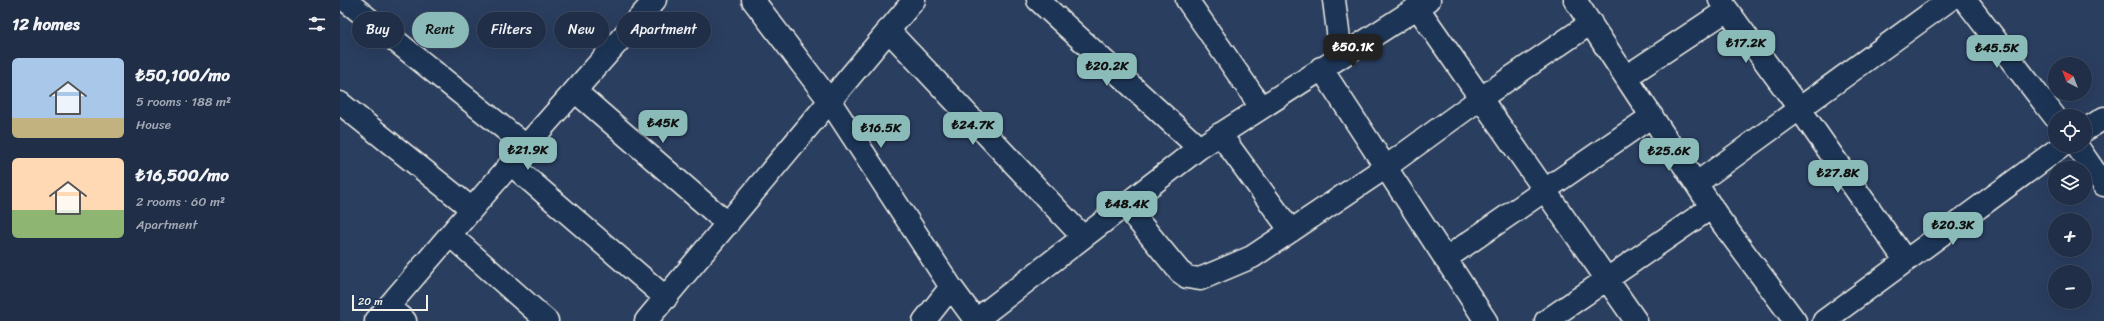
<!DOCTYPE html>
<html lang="en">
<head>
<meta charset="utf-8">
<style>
  :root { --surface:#202e48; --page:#2d3a52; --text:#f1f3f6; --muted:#a2a8b4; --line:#3d4a60; --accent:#8bbbb9 }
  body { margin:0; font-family:Sriracha,sans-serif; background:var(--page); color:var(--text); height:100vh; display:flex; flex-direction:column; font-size:15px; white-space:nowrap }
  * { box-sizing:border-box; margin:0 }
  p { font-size:13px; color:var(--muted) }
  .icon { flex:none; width:22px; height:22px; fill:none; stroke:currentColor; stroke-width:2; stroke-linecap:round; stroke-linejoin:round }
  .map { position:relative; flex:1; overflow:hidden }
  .details { display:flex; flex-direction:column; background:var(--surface); width:340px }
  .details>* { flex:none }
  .top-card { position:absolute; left:12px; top:12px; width:380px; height:36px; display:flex; gap:8px }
  .needle { width:26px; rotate:318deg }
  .controls { position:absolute; left:1708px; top:57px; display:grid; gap:8px }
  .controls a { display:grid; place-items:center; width:44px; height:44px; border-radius:50%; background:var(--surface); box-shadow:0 4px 16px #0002,0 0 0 1px var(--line); font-size:20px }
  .scale { position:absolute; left:12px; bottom:10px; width:76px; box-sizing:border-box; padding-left:4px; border:2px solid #f4f1e8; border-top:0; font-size:11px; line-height:14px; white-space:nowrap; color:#f4f1e8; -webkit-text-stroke:3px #1d3557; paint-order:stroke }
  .price { position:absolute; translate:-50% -34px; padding:0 9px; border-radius:8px; background:var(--accent); color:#111; font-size:13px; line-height:26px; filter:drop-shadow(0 1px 2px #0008) }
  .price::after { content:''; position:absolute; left:50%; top:24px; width:12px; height:9px; margin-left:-6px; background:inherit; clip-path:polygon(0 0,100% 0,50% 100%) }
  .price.on { background:#222; color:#fff }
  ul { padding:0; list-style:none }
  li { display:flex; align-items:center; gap:12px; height:100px; padding:0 12px }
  li span { display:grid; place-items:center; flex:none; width:112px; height:80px; border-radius:6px; color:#555 }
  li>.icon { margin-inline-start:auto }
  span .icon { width:48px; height:48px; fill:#fffc; stroke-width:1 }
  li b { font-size:17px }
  h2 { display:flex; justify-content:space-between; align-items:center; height:48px; padding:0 12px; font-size:17px }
  .pill { padding:0 14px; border-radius:18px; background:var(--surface); box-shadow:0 4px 16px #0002,0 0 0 1px var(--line); font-size:14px; line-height:36px }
  .pill.on { background:var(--accent); color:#111 }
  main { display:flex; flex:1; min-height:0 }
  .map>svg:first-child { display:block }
</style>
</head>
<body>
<main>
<section class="details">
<h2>12 homes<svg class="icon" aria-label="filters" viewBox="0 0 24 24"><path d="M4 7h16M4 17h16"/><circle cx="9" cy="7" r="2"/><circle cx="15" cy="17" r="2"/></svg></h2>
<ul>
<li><span style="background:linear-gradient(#a9c7e8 75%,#c2b280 0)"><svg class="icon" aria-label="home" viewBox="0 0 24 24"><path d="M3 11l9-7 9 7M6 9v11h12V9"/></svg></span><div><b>₺50,100/mo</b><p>5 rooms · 188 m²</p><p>House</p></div></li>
<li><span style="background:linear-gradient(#ffd9b3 65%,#8fb573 0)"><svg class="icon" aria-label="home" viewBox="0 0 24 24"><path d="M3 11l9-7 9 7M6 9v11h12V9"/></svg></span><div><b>₺16,500/mo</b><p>2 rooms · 60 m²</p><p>Apartment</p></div></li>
</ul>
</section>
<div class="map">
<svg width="1764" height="321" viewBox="0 0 1764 321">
  <rect width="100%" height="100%" fill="#2a3e60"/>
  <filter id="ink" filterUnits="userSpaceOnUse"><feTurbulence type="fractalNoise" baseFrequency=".025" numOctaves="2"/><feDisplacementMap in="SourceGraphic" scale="8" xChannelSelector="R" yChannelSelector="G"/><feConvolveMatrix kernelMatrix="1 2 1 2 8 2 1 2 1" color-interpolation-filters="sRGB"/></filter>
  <g filter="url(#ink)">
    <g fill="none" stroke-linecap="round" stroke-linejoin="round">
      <defs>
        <path id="minor" d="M5 0 186 146
          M413 0 489 100 611 287 636 321
          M698 0 859 148
          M847 0 921 107
          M994 0 1001 55
          M1235 0 1380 220 1455 321
          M1380 0 1459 108 1565 260
          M1625 0 1715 117
          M1077 7 1296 321
          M548 30 743 237
          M981 68 1146 321
          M1286 77 1387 10
          M235 91 388 224
          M0 103 132 209
          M1745 130 1764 118
          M880 134 951 231
          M1737 146 1764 185
          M172 165 326 298
          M1357 183 1609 0
          M785 205 840 272 847 277 860 279 912 257 1046 167 1141 98 1251 23
          M110 235 207 321
          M1105 259 1312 116
          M49 307 65 321
          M636 320 859 148 1089 0
          M36 321 186 146 315 0
          M306 321 574 0
          M584 321 611 287
          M1206 321 1372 207
          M1484 321 1722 146"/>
      </defs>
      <use href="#minor" stroke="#f4f1e8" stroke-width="25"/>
      <use href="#minor" stroke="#1d3557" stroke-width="22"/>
    </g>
  </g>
</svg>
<div class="controls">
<a><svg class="needle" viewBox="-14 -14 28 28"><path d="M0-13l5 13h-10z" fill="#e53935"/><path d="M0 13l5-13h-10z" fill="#a2a8b4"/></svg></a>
<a><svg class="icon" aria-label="locate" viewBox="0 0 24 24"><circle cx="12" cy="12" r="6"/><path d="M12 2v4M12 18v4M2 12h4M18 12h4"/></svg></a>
<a><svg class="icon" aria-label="layers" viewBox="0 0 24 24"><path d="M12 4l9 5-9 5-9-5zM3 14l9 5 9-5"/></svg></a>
<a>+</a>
<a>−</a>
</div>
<div class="scale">20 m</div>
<b class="price" style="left:1406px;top:64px">₺17.2K</b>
<b class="price on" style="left:1013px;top:68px">₺50.1K</b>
<b class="price" style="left:1657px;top:69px">₺45.5K</b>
<b class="price" style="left:767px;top:87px">₺20.2K</b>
<b class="price" style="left:323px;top:144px">₺45K</b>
<b class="price" style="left:633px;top:146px">₺24.7K</b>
<b class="price" style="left:541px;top:149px">₺16.5K</b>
<b class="price" style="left:188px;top:171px">₺21.9K</b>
<b class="price" style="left:1329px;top:172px">₺25.6K</b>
<b class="price" style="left:1498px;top:194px">₺27.8K</b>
<b class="price" style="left:787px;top:225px">₺48.4K</b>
<b class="price" style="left:1613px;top:246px">₺20.3K</b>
<div class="top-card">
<a class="pill">Buy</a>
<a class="pill on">Rent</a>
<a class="pill">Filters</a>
<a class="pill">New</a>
<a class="pill">Apartment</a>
</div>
</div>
</main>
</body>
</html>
